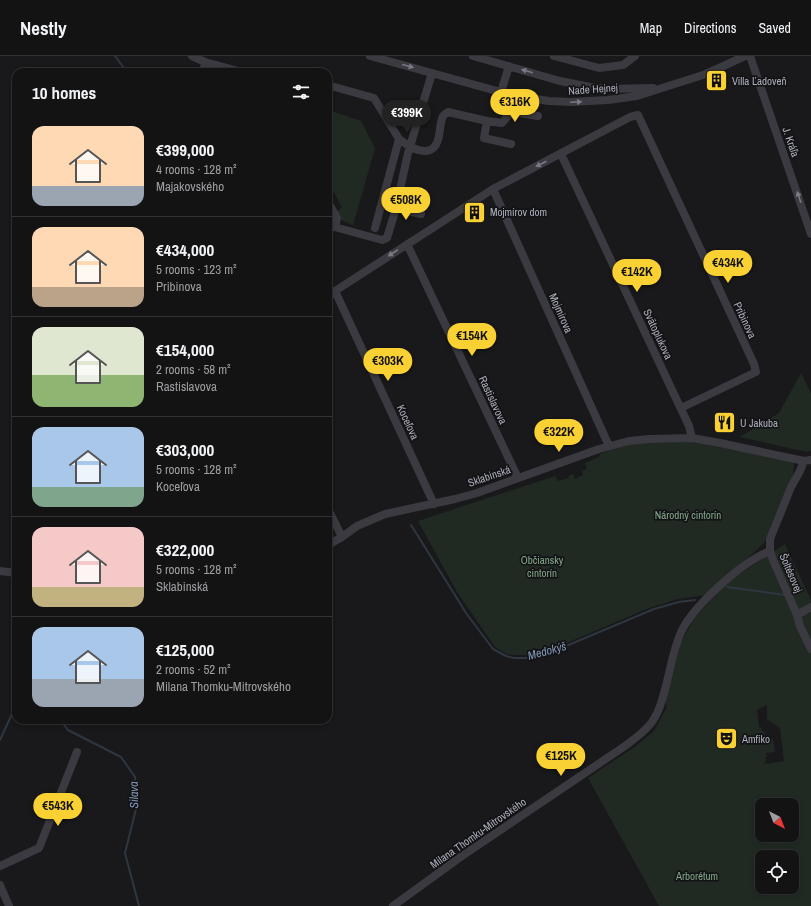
<!DOCTYPE html>
<html lang="en">
<head>
<meta charset="utf-8">
<style>
  :root { --surface:#131314; --page:#1c1c1d; --text:#f1f3f6; --muted:#9d9ea0; --line:#323234; --accent:#f9d133 }
  body { margin:0; font-family:"Archivo Narrow",sans-serif; background:var(--page); color:var(--text); height:100vh; display:flex; flex-direction:column; font-size:15px; white-space:nowrap }
  * { box-sizing:border-box; margin:0 }
  p { font-size:13px; color:var(--muted) }
  .icon { flex:none; width:22px; height:22px; fill:none; stroke:currentColor; stroke-width:2; stroke-linecap:round; stroke-linejoin:round }
  .map { position:relative; flex:1; overflow:hidden }
  .details { position:absolute; left:12px; top:12px; width:320px; height:656px; display:flex; flex-direction:column; background:var(--surface); border-radius:12px; box-shadow:0 2px 6px #0003,0 0 0 1px var(--line) }
  .details>* { flex:none }
  .needle { width:26px; rotate:138deg }
  .fabs { position:absolute; left:755px; top:742px; display:grid; gap:8px }
  .fabs a { display:grid; place-items:center; width:44px; height:44px; border-radius:8px; background:var(--surface); box-shadow:0 2px 6px #0003,0 0 0 1px var(--line); font-size:20px }
  .price { position:absolute; translate:-50% -34px; padding:0 9px; border-radius:14px; background:var(--accent); color:#111; font-size:13px; line-height:26px; filter:drop-shadow(0 1px 2px #0008) }
  .price::after { content:''; position:absolute; left:50%; top:24px; width:12px; height:9px; margin-left:-6px; background:inherit; clip-path:polygon(0 0,100% 0,50% 100%) }
  .price.selected { background:#222; color:#fff }
  ul { padding:0; list-style:none }
  li { display:flex; align-items:center; gap:12px; height:100px; padding:0 20px }
  li+li { border-top:1px solid var(--line) }
  li span { display:grid; place-items:center; flex:none; width:112px; height:80px; border-radius:12px; color:#555 }
  li>.icon { margin-inline-start:auto }
  span .icon { width:48px; height:48px; fill:#fffc; stroke-width:1 }
  li b { font-size:17px }
  h2 { display:flex; justify-content:space-between; align-items:center; height:48px; padding:0 20px; font-size:17px }
  header { display:flex; align-items:center; gap:24px; box-sizing:border-box; height:56px; padding:0 20px; background:var(--surface); border-bottom:1px solid var(--line) }
  header strong { font-size:19px }
  nav { display:flex; gap:22px; margin-inline-start:auto; font-size:14px }
  .map>svg:first-child { display:block }
</style>
</head>
<body>
<header>
<strong>Nestly</strong>
<nav><a>Map</a><a>Directions</a><a>Saved</a></nav>
</header>
<div class="map">
<svg width="811" height="850" viewBox="0 0 811 850">
  <rect width="100%" height="100%" fill="#19191b"/>
  <path fill="#202a23" fill-rule="evenodd" d="M328 54 361 65 375 92 353 169 341 164 337 156 342 151 328 126Z
    M801 317 811 337V395L807 396 740 381 779 357Z
    M691 386 730 393 794 406 793 421 784 438 764 487 706 539 678 543 649 552 557 591 527 599H515L507 598 495 591 457 536 418 465 555 420 558 425 569 422 568 420 573 418 575 423 583 419 582 415 587 413 585 407 599 401 600 398 610 394 638 387Z
    M785 488 811 544V850H659L588 722 636 690 654 675 667 651 665 646 681 586 695 561 729 525ZM767 649V663L780 672 784 705 765 708 764 707 766 705 765 701H767L766 697 775 696 773 683H767V679H765L764 675H762L761 671H759L757 654ZM762 749H792V779H762ZM762 801H792V831H762Z"/>
  <g fill="none" stroke-linecap="round" stroke-linejoin="round">
    <path stroke="#2e3640" stroke-width="2" d="M115 0 127 16
      M411 469 458 544 466 557 493 593 506 600 514 602H526L559 593 654 553 679 546 695 544
      M727 531 785 539
      M60 664 68 674 121 701 135 721 137 749 125 797 139 850
      M0 684 12 658 14 645H16"/>
    <path stroke="#3a3a40" stroke-width="8" d="M192 0 205 6 242 16
      M370 0 515 40 549 45 571 46 608 44 637 40 706 18 745 0
      M473 0 560 25 590 31 607 33 653 32
      M554 0 599 12 623 9 635 0
      M750 0 811 178
      M203 16 205 6
      M331 30 374 42 399 83 375 172
      M501 36 509 10
      M399 83C407 89 419 98 430 94 442 89 438 70 443 60 444 59 446 57 448 56L487 65
      M511 88 484 82 487 65 502 67 511 56 538 60
      M561 98 689 370 692 382
      M493 133 609 390
      M328 146 337 162 335 171
      M396 152 421 158
      M328 179 331 170 382 184 387 182 396 152 408 97 432 17
      M407 188 518 422
      M335 235 493 133 630 61 638 59 754 308 756 316 681 352
      M328 240 335 235 434 448
      M804 405 800 415 791 431 770 483V495L773 504 797 559 800 570 811 593
      M328 453 342 481
      M328 489 342 481 357 470 385 458 455 443 477 437 599 393 629 385 649 383 692 382 720 387 804 405 811 404
      M0 515 16 517
      M797 559 811 551
      M0 810 39 792 77 696
      M0 829 9 850
      M393 850 462 800 622 692C633 684 644 677 652 666 656 660 659 654 661 647 669 624 671 599 681 576 694 549 742 506 770 495"/>
  </g>
  <defs><path id="oneway-solid" d="M-6-.8H1V-3.2L6.5 0L1 3.2V.8H-6Z"/></defs>
  <g fill="#787a84">
    <use href="#oneway-solid" transform="translate(408 10) rotate(15)"/>
    <use href="#oneway-solid" transform="translate(527 15) rotate(-164)"/>
    <use href="#oneway-solid" transform="translate(576 46) rotate(-2)"/>
    <use href="#oneway-solid" transform="translate(541 108) rotate(153)"/>
    <use href="#oneway-solid" transform="translate(799 141) rotate(-109)"/>
    <use href="#oneway-solid" transform="translate(393 197) rotate(147)"/>
  </g>
  <defs>
    <symbol id="building-square" viewBox="-11 -11 22 22"><rect x="-9" y="-9" width="18" height="18" rx="4" fill="#f9d133" stroke="#141416"/><path d="M-4-6H4V6H1V3H-1V6H-4ZM-2.5-4.3h1.7v1.8h-1.7ZM.8-4.3h1.7v1.8H.8ZM-2.5-1h1.7V.8h-1.7ZM.8-1h1.7V.8H.8Z" fill="#111"/></symbol>
    <symbol id="restaurant-square" viewBox="-11 -11 22 22"><rect x="-9" y="-9" width="18" height="18" rx="4" fill="#f9d133" stroke="#141416"/><path d="M-5-6h1v4h1v-4h1v4h1v-4h1v5L-1.5 .5V6h-2V.5L-5-1ZM5-6V6H3V1.5H1.5Q1.5-4 5-6Z" fill="#111"/></symbol>
    <symbol id="theatre-square" viewBox="-11 -11 22 22"><rect x="-9" y="-9" width="18" height="18" rx="4" fill="#f9d133" stroke="#141416"/><path d="M-5-5.5Q0-4 5-5.5V0Q5 5 0 6Q-5 5-5 0ZM-3.3-2.5H-1v1.5H-3.3ZM1-2.5H3.3v1.5H1ZM-2.8 1Q0 5.5 2.8 1Z" fill="#111"/></symbol>
  </defs>
  <g fill-rule="evenodd">
    <use href="#building-square" x="704" y="12" width="25" height="25"/>
    <use href="#building-square" x="462" y="144" width="25" height="25"/>
    <use href="#restaurant-square" x="712" y="354" width="25" height="25"/>
    <use href="#theatre-square" x="714" y="670" width="25" height="25"/>
  </g>
  <g text-anchor="middle" stroke-width="3.5" stroke-linejoin="round" paint-order="stroke">
    <g font-size="11" fill="#abaebb" stroke="#141416" text-anchor="start">
      <text x="732" y="29">Villa Ľadoveň</text>
      <text x="490" y="160">Mojmírov dom</text>
      <text x="740" y="371">U Jakuba</text>
      <text x="742" y="687">Amfiko</text>
    </g>
    <g font-size="11" fill="#abaebb" stroke="#141416">
      <text transform="translate(593 33) rotate(-4)" y="4">Nade Hejnej</text>
      <text transform="translate(791 86) rotate(71)" y="4">J. Kráľa</text>
      <text transform="translate(561 257) rotate(66)" y="4">Mojmírova</text>
      <text transform="translate(745 264) rotate(65)" y="4">Pribinova</text>
      <text transform="translate(658 278) rotate(65)" y="4">Svätoplukova</text>
      <text transform="translate(493 344) rotate(65)" y="4">Rastislavova</text>
      <text transform="translate(408 366) rotate(65)" y="4">Koceľova</text>
      <text transform="translate(489 420) rotate(-19)" y="4">Sklabinská</text>
      <text transform="translate(791 517) rotate(67)" y="4">Šoltésovej</text>
      <text transform="translate(478 777) rotate(-35)" y="4">Milana Thomku-Mitrovského</text>
    </g>
    <g font-size="11" fill="#81a789" stroke="#141416">
      <text x="688" y="463">Národný cintorín</text>
      <text x="542" y="508">Občiansky<tspan x="542" dy="13">cintorín</tspan></text>
      <text x="697" y="824">Arborétum</text>
    </g>
    <g font-size="12" font-style="italic" fill="#8197b7" stroke="#141416">
      <text transform="translate(547 595) rotate(-15)" y="4">Medokýš</text>
      <text transform="translate(134 739) rotate(-91)" y="4">Silava</text>
    </g>
  </g>
</svg>
<div class="fabs">
<a><svg class="needle" viewBox="-14 -14 28 28"><path d="M0-13l5 13h-10z" fill="#e53935"/><path d="M0 13l5-13h-10z" fill="#9d9ea0"/></svg></a>
<a><svg class="icon" aria-label="locate" viewBox="0 0 24 24"><circle cx="12" cy="12" r="6"/><path d="M12 2v4M12 18v4M2 12h4M18 12h4"/></svg></a>
</div>
<b class="price" style="left:515px;top:67px">€316K</b>
<b class="price selected" style="left:407px;top:78px">€399K</b>
<b class="price" style="left:406px;top:165px">€508K</b>
<b class="price" style="left:728px;top:228px">€434K</b>
<b class="price" style="left:637px;top:237px">€142K</b>
<b class="price" style="left:472px;top:301px">€154K</b>
<b class="price" style="left:388px;top:326px">€303K</b>
<b class="price" style="left:559px;top:397px">€322K</b>
<b class="price" style="left:561px;top:721px">€125K</b>
<b class="price" style="left:58px;top:771px">€543K</b>
<section class="details">
<h2>10 homes<svg class="icon" aria-label="filters" viewBox="0 0 24 24"><path d="M4 7h16M4 17h16"/><circle cx="9" cy="7" r="2"/><circle cx="15" cy="17" r="2"/></svg></h2>
<ul>
<li><span style="background:linear-gradient(#ffd9b3 75%,#9aa5b1 0)"><svg class="icon" aria-label="home" viewBox="0 0 24 24"><path d="M3 11l9-7 9 7M6 9v11h12V9"/></svg></span><div><b>€399,000</b><p>4 rooms · 128 m²</p><p>Majakovského</p></div></li>
<li><span style="background:linear-gradient(#ffd9b3 75%,#b9a48a 0)"><svg class="icon" aria-label="home" viewBox="0 0 24 24"><path d="M3 11l9-7 9 7M6 9v11h12V9"/></svg></span><div><b>€434,000</b><p>5 rooms · 123 m²</p><p>Pribinova</p></div></li>
<li><span style="background:linear-gradient(#dfe7d0 60%,#8fb573 0)"><svg class="icon" aria-label="home" viewBox="0 0 24 24"><path d="M3 11l9-7 9 7M6 9v11h12V9"/></svg></span><div><b>€154,000</b><p>2 rooms · 58 m²</p><p>Rastislavova</p></div></li>
<li><span style="background:linear-gradient(#a9c7e8 75%,#7fa58c 0)"><svg class="icon" aria-label="home" viewBox="0 0 24 24"><path d="M3 11l9-7 9 7M6 9v11h12V9"/></svg></span><div><b>€303,000</b><p>5 rooms · 128 m²</p><p>Koceľova</p></div></li>
<li><span style="background:linear-gradient(#f6c9c9 75%,#c2b280 0)"><svg class="icon" aria-label="home" viewBox="0 0 24 24"><path d="M3 11l9-7 9 7M6 9v11h12V9"/></svg></span><div><b>€322,000</b><p>5 rooms · 128 m²</p><p>Sklabinská</p></div></li>
<li><span style="background:linear-gradient(#a9c7e8 65%,#9aa5b1 0)"><svg class="icon" aria-label="home" viewBox="0 0 24 24"><path d="M3 11l9-7 9 7M6 9v11h12V9"/></svg></span><div><b>€125,000</b><p>2 rooms · 52 m²</p><p>Milana Thomku-Mitrovského</p></div></li>
</ul>
</section>
</div>
</body>
</html>
